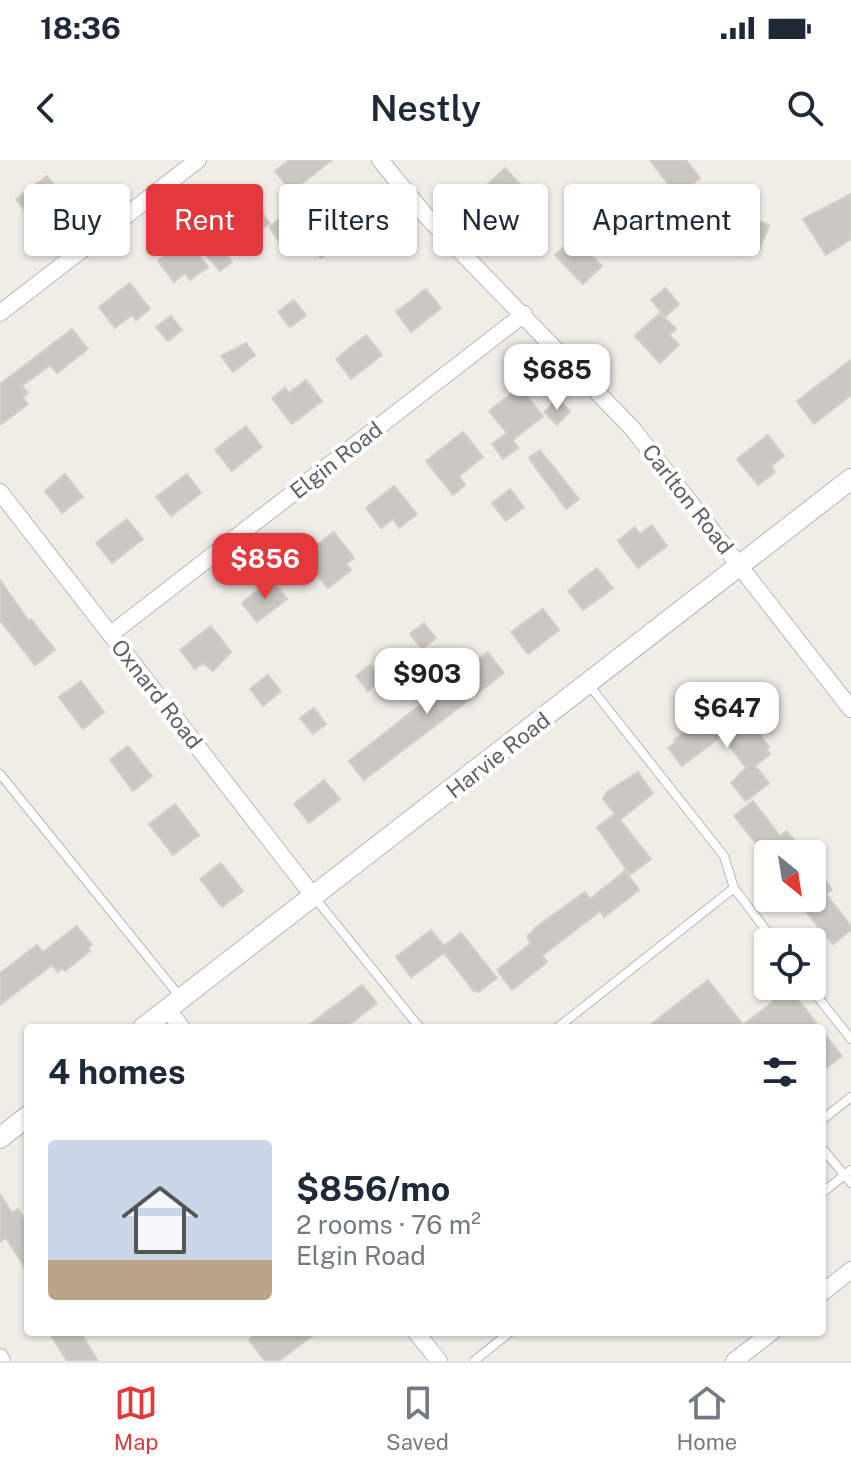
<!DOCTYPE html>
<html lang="en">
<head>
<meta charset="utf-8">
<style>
  :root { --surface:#fff; --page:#f2f2f3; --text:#1f2937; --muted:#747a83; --line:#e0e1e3; --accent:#e3393c }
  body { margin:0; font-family:"Public Sans",sans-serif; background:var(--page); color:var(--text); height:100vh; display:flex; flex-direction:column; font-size:30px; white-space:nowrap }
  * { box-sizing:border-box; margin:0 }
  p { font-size:26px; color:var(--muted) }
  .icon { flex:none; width:44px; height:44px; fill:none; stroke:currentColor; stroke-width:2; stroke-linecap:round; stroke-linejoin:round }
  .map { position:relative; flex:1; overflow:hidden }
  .panel { position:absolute; left:24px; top:864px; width:802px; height:312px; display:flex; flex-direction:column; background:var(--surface); border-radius:8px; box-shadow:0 2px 6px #0004 }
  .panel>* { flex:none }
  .top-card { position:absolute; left:24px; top:24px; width:804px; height:72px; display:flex; gap:16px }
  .needle { width:52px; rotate:150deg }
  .controls { position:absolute; left:754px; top:680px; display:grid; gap:16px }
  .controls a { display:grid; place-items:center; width:72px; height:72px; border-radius:8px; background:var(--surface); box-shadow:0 2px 6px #0004; font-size:40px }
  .price { position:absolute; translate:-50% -68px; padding:0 18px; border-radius:16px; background:#fff; color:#222; font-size:26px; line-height:52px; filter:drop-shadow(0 2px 4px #0008) }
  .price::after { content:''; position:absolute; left:50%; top:48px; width:24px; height:18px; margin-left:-12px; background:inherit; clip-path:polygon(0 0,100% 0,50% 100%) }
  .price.current { background:var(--accent); color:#fff }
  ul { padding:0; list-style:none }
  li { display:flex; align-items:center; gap:24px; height:200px; padding:0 24px }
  li span { display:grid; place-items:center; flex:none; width:224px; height:160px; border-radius:8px; color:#555 }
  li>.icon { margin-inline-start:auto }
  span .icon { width:96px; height:96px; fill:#fffc; stroke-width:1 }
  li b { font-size:34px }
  h2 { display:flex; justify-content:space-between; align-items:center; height:96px; padding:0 24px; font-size:34px }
  .pill { padding:0 28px; border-radius:8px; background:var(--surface); box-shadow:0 2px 6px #0004; font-size:28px; line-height:72px }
  .pill.current { background:var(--accent); color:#fff }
  .status { display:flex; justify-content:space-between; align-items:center; height:56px; padding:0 40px; background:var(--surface); direction:ltr }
  .status svg { height:22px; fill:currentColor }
  header { display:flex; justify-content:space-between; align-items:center; height:104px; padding:0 24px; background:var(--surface); font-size:36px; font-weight:600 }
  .menu { display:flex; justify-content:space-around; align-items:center; height:112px; border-top:2px solid var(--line); background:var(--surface); font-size:22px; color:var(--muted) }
  .menu a { display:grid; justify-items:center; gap:4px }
  .menu .current { color:var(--accent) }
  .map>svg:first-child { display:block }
</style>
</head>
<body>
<div class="status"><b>18:36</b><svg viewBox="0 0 49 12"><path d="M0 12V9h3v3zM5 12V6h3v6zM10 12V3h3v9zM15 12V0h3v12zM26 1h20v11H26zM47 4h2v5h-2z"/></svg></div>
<header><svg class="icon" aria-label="back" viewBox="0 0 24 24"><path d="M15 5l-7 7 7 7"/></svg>Nestly<svg class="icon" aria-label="search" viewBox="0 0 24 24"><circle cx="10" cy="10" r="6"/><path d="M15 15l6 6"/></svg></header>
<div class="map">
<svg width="851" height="1201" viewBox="0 0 851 1201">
  <rect width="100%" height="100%" fill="#f0ede7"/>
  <path fill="#cbc8c3" stroke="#d4cec5" stroke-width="2" d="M289 0H332L291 32 275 11Z
    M650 0H686L700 18 677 36Z
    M505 8 531 36 513 54 486 26Z
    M47 16 63 36 32 60 16 39Z
    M246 33 270 63 238 88 226 72 215 81 232 102 220 111 202 90 198 94 208 107 190 120 185 113 174 122 158 101Z
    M851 34V79L826 95 803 59Z
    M709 41 769 65 759 91 746 85 742 96 720 87 724 77 698 67Z
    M281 58 294 74 281 84 269 67Z
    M323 68 337 86 321 98 307 80Z
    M574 78 602 106 583 124 555 95Z
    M130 123 150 149 136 160 132 155 115 168 99 147Z
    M665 128 679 144 665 157 651 140Z
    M426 129 441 148 411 172 396 152Z
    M294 140 306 155 290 167 278 152Z
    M660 153 676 169 669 175 679 185 660 203 635 176Z
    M171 156 182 170 168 181 156 167Z
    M72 169 88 189 57 213 50 205 22 226 28 233 23 237 28 244 0 265V224Z
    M366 175 382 195 351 219 336 199Z
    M246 183 255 195 233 212 221 196Z
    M851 200V235L814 264 797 241Z
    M306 220 322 241 292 264 272 238 285 228 289 233Z
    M520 227 543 256 513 280 518 288 503 299 492 284 507 273 489 251Z
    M558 239 570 251 557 265 544 252Z
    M246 266 262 287 232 311 215 290Z
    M463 272 483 297 459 316 465 325 453 335 426 301Z
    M768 275 784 296 771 306 775 312 758 325 737 299Z
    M540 290 579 339 566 349 529 298Z
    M65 314 83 337 62 353 45 331Z
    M187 314 201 333 171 356 156 337Z
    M394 326 417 354 399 368 393 359 381 368 366 348Z
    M510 329 524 347 506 361 492 343Z
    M127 359 143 379 112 403 96 383Z
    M652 365 667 386 638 408 618 381 635 367 640 374Z
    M334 372 354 398 346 404 351 410 328 428 302 396Z
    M597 408 613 428 583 450 568 431Z
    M272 419 287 439 257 462 242 443Z
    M0 420 29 461 31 459 55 490 35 505 0 460Z
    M543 449 559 470 528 494 511 472Z
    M424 463 436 478 422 489 410 474Z
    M211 466 231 492 213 511 203 503 195 509 180 490Z
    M488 492 504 513 364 620 349 601Z
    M370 505 381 520 368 531 356 516Z
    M268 515 281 531 263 546 250 529Z
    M81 521 104 552 83 569 59 537Z
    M314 548 326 564 313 574 300 558Z
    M714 552 728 570 743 559 748 564 750 562 769 587 766 589 770 594 755 606 769 623 746 641 731 623 746 608 722 576 682 606 668 588 676 582 674 580Z
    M128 586 152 616 133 631 110 600Z
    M638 612 653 633 620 660 651 699 630 715 597 667 615 654 603 639 607 632Z
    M324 620 340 639 309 663 294 644Z
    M753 641 780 676 787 671 805 694H759L762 691 734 656Z
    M175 644 199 675 173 695 149 664Z
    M221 703 243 731 222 747 200 719Z
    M812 703 832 729 826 734 851 766V770L833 784 806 752 812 744Z
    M625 711 639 730 604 757 600 751 542 796 547 802 512 830 497 810 531 783 527 777 536 767 585 732 590 739Z
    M77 766 92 785 88 788 90 791 65 811 62 808 58 812 52 805 0 845V813L37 785 43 792Z
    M431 770 444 786 461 773 497 818 479 832 474 831 444 793 411 817 396 797Z
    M708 820 743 865 773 842 761 826H788L820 868H646Z
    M362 825 377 843 345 868H305Z
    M822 871 842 896 822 911Z
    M0 1034 12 1053 18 1049 28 1065V1113L6 1078 0 1082Z
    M49 1172H80L98 1201H67Z
    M259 1172H317L279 1201H265L249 1180Z"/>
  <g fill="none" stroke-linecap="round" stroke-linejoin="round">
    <defs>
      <path id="service" d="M589 525 724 696 734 728 775 782
        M0 614 181 838
        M315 738 420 868
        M809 826 851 879
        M557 868 734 728
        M822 960 851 937
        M822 988 851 1023
        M822 1033 851 1010
        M474 1201 510 1172"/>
      <path id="minor" d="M380 0 427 57 632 268 851 549
        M0 153 198 0
        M0 332 314 737
        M111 474 524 154
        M168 850 182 868
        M822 1133 851 1110
        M416 1172 439 1201
        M0 1197 2 1201
        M734 1201 772 1172"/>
      <path id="tertiary" d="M143 868 851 319
        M0 978 28 956"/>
    </defs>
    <use href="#service" stroke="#b4b7bb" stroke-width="10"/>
    <use href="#minor" stroke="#b4b7bb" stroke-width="18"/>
    <use href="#tertiary" stroke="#b4b7bb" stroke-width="22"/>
    <use href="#service" stroke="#fff" stroke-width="8"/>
    <use href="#minor" stroke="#fff" stroke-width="16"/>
    <use href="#tertiary" stroke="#fff" stroke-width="20"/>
  </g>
  <g text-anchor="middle" stroke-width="8" stroke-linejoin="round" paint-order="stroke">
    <g font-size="22" fill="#5e6366" stroke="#fff">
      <text transform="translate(336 300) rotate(-38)" y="8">Elgin Road</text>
      <text transform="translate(688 339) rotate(52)" y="8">Carlton Road</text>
      <text transform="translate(157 534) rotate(52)" y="8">Oxnard Road</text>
      <text transform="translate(498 595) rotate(-38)" y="8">Harvie Road</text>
    </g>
  </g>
</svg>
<div class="controls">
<a><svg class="needle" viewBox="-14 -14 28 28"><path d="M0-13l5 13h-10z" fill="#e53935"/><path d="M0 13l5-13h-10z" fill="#747a83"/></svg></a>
<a><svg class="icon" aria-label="locate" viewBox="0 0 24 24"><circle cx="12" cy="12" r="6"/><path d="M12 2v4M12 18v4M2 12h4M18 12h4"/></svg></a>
</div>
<b class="price" style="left:557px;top:252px">$685</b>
<b class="price current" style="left:265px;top:441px">$856</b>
<b class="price" style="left:427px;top:556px">$903</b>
<b class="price" style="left:727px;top:590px">$647</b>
<div class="top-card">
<a class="pill">Buy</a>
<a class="pill current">Rent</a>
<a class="pill">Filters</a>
<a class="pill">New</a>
<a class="pill">Apartment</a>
</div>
<section class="panel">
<h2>4 homes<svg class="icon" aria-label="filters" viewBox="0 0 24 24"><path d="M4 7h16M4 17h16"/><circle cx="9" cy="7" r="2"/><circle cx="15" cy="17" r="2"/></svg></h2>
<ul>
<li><span style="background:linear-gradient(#c9d6e8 75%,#b9a48a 0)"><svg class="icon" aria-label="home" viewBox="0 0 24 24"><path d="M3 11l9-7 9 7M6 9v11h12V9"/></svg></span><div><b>$856/mo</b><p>2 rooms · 76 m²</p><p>Elgin Road</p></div></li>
</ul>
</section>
</div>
<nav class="menu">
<a class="current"><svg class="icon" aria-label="map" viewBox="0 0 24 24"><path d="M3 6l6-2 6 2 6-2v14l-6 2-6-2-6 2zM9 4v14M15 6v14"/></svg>Map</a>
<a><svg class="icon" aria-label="saved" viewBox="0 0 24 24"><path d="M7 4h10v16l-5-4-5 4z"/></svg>Saved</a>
<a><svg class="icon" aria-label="home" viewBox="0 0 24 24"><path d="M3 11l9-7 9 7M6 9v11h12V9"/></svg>Home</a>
</nav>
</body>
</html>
